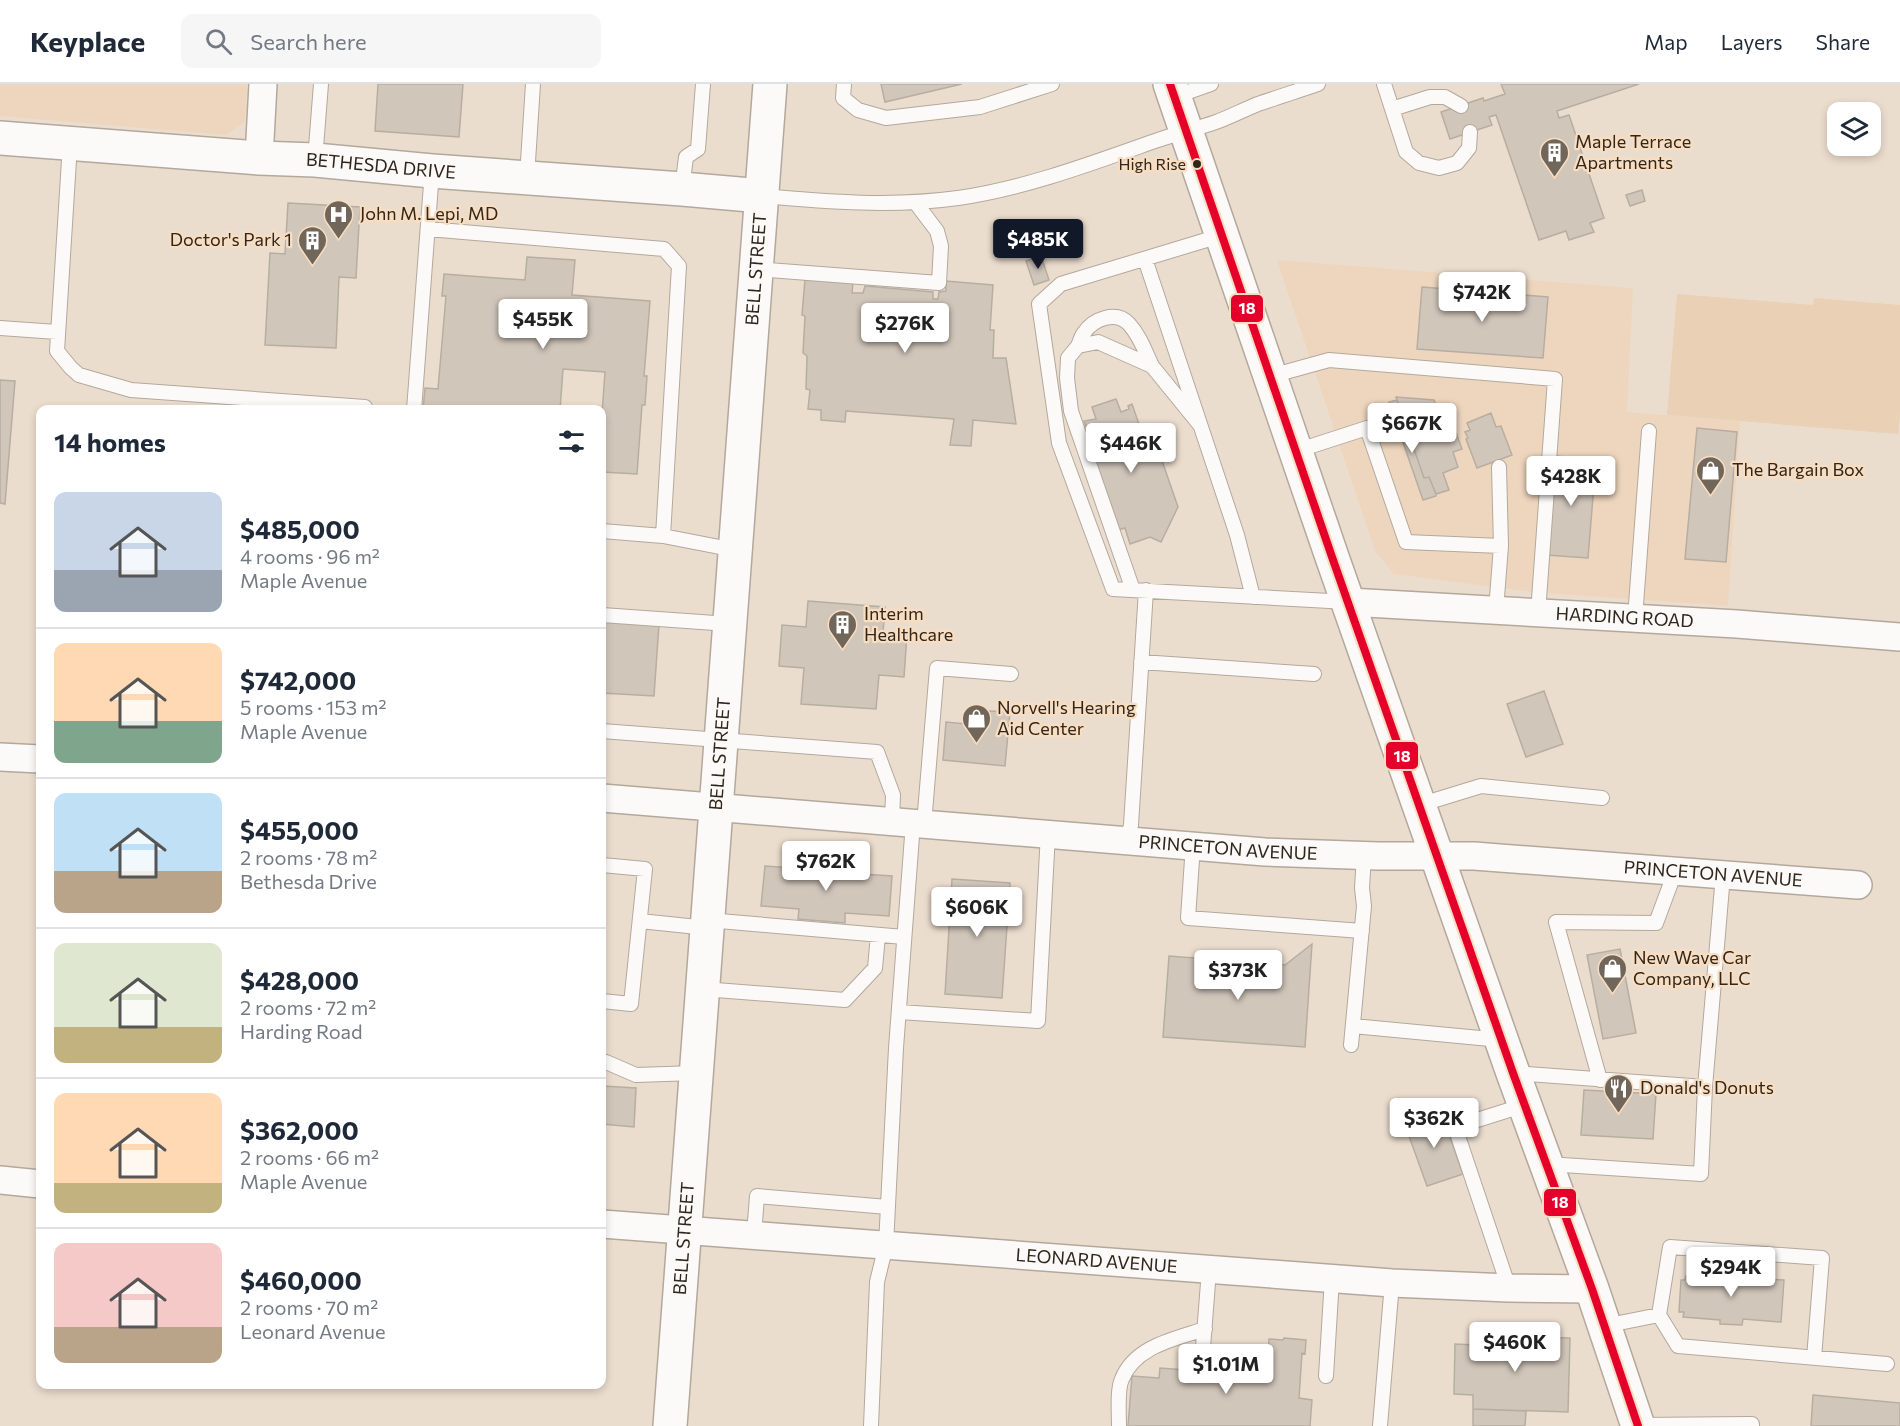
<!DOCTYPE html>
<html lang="en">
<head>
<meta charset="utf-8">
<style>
  :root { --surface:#fff; --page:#f6f6f7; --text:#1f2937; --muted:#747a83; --line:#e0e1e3; --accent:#111827 }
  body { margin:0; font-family:Commissioner,sans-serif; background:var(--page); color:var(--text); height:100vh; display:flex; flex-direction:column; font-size:22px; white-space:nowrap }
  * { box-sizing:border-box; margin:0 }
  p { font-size:20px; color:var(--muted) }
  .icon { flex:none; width:33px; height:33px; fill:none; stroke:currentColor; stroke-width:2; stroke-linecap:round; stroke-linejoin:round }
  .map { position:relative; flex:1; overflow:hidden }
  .sheet { position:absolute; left:36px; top:321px; width:570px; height:984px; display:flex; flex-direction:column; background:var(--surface); border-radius:12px; box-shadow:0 3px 9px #0003 }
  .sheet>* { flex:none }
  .tools { position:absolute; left:1827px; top:18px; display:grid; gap:12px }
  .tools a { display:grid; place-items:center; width:54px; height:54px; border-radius:12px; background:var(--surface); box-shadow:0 3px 9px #0003; font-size:30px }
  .price { position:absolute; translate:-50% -51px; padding:0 14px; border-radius:6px; background:#fff; color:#222; font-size:20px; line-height:39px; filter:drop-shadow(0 2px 3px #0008) }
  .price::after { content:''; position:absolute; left:50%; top:36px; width:18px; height:14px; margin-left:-9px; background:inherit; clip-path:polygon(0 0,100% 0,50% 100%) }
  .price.selected { background:var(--accent); color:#fff }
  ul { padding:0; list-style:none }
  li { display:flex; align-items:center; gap:18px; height:150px; padding:0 18px }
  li+li { border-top:2px solid var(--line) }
  li span { display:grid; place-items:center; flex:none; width:168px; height:120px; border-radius:12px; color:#555 }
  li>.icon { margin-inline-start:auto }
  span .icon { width:72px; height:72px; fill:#fffc; stroke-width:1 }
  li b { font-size:26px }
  h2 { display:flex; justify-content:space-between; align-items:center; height:72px; padding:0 18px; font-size:26px }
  header { display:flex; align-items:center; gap:36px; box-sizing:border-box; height:84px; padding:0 30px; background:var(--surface); border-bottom:2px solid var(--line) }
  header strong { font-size:28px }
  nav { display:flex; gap:33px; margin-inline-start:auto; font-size:21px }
  .search { width:420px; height:54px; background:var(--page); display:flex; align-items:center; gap:15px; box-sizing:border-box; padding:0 21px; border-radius:12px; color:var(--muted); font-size:22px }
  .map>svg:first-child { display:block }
</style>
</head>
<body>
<header>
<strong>Keyplace</strong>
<div class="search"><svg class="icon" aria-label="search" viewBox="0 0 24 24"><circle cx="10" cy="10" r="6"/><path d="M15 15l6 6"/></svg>Search here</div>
<nav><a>Map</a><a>Layers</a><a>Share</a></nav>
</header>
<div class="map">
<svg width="1900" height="1342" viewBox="0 0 1900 1342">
  <rect width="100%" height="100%" fill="#ebddce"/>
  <path fill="#eed6be" d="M0 0H247L245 38 226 51 0 32Z
    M1277 176 1633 204 1627 328 1740 337 1728 522 1532 508 1394 490 1375 467Z"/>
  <path fill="#ead0b4" d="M1677 210 1813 221 1814 214 1900 221V329L1898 350 1667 331Z"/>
  <path fill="#d1c6ba" stroke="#b8ada1" stroke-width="1.5" d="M378 0H463L459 53 375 47Z
    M881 0H962L885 18Z
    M1501 0H1639L1557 27 1559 34 1569 31 1604 134 1590 139 1594 148 1569 156 1566 147 1539 156 1496 31 1489 33 1492 41 1450 55 1441 28 1483 14 1484 17 1505 10Z
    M1642 106 1645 117 1630 122 1626 111Z
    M288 119 360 123 356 194 339 193 336 264 265 261 270 169 285 170Z
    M1041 172 1049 196 1034 201 1026 177Z
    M527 173 575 176 572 211 650 217 644 292H647L645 321H642L637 390 602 388V330L605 288 563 285 560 326H423L425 304 438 305 446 212H442L444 190 525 196Z
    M805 195 853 198 852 209H863L865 202 933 208V215H938L939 208 946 207V197L993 201 990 246H994L993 274H1006L1016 340 973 336 971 362 950 361 954 335 846 327 845 338 821 336V326L808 325 810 306 806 305 807 272 803 269 805 232 802 231Z
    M1422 203 1548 213 1543 274 1417 265Z
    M0 296 15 297 5 420 0 419Z
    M1396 313 1434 316 1447 349 1455 346 1462 365 1453 368 1458 383 1443 389 1449 406 1436 410 1429 393 1424 394Z
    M1116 315 1121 328 1129 325 1128 322 1132 320 1150 372 1159 368 1178 423 1161 458 1150 453 1130 460 1125 444 1118 446 1090 365 1094 364 1084 337 1096 335 1092 323Z
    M1397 316 1424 394 1429 393 1436 410V412L1423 416 1389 318Z
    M1491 329 1496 343 1501 342 1512 371 1477 384 1466 355 1468 354 1465 348 1470 346 1467 339Z
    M1697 344 1737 348 1726 478 1685 475Z
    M1555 372 1596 376 1588 474 1547 471Z
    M808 517 885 523 883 549 907 550 904 593 879 591 876 625 801 620 804 584 779 582 782 541 806 543Z
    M602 537 659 540 654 612 602 609Z
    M1544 607 1563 660 1526 673 1507 620Z
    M989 627 1010 628 1005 682 943 676 946 638 988 642Z
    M809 780 847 782V789L892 792 889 832 845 829V839L798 835 799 825 761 822 765 782 809 785Z
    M952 795 1010 799 1002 914 945 910Z
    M1312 860 1305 963 1163 953 1169 872 1285 881Z
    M1620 865 1636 949 1603 955 1587 871Z
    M602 1002 636 1004 634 1043 602 1040Z
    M1584 1006 1656 1010 1653 1055 1581 1051Z
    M1441 1028 1463 1090 1427 1102 1405 1041Z
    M1707 1187 1745 1190 1744 1194 1784 1196 1781 1238 1743 1235 1742 1241 1720 1240V1236L1683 1233 1684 1228H1679L1681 1196H1685L1686 1192 1707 1193Z
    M1476 1252 1570 1254 1568 1328 1473 1325V1311L1454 1310 1455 1260 1476 1261Z
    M1284 1254 1306 1256 1305 1270 1302 1269 1299 1314 1312 1316 1310 1342H1128L1132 1292 1159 1294 1160 1284 1267 1292 1269 1255 1283 1256Z
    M1813 1311 1900 1319V1342H1811Z
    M1473 1325 1526 1327 1525 1342H1473Z"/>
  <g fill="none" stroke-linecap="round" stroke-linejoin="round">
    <defs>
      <path id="lane" d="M844 0 843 14 858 26 886 34 980 23 1052 0
        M1384 0 1406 68 1419 79 1439 84 1457 79 1469 64 1470 48
        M1174 13 1211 0
        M1392 25 1430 13H1445L1461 22
        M70 60 57 267 71 284 79 291 131 306 365 323
        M315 76 321 0
        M527 93 533 0
        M682 105 686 73 698 65 703 0
        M762 112C828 118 893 123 958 114 1026 104 1090 80 1155 57 1175 50 1196 45 1216 38 1230 33 1243 26 1258 20 1278 13 1298 7 1318 0
        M428 145 664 165 679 182 663 452
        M1223 151 1061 200 1039 220 1059 359 1113 505 1348 518
        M1145 175 1237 451 1253 513
        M756 185 939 199 941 162 937 147 915 118
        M0 244 57 248
        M1078 262C1080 258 1081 252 1084 249 1093 235 1116 226 1129 240 1140 252 1145 267 1152 282
        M1271 292 1329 276 1555 295 1538 529
        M414 326 432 87
        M1296 367 1367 344 1406 458 1501 462 1496 526
        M1499 383 1501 462
        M602 447 663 452 735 466
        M1133 506 1071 327 1067 294 1068 274 1078 262 1098 258 1152 282 1200 341
        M602 531 729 540
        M1635 534 1649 347
        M1141 578 1314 590
        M602 647 877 668 893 711 892 737
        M1419 721 1481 702 1602 714
        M924 740 937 584 1011 590
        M1127 756 1131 741 1146 506
        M1193 761 1188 834 1362 847
        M602 781 645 785 631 920 602 917
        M708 836 904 853
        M640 837 707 844
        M703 905 845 916 875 884 878 851
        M899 928 1038 937 1048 749
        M1353 942 1501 956
        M1351 961 1364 822 1362 804 1364 771
        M602 977 606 978 636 991 696 989
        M1513 989 1705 1003
        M1600 996 1556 838 1656 839 1675 788
        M1547 1080 1701 1090 1705 1003 1723 791
        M754 1151 757 1112 888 1123
        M1509 1204 1455 1043 1525 1021
        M1659 1231 1670 1163 1822 1174 1814 1274
        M1604 1242 1659 1231 1678 1262 1887 1280
        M1202 1276 1209 1186
        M1326 1292 1332 1194
        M1638 1341 1752 1340V1342
        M871 1342 877 1198 886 1161 896 964 913 739
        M1119 1342C1119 1330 1117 1305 1122 1295 1135 1262 1175 1255 1205 1245
        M1380 1342 1392 1199"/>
      <g id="street">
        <path d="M259 74 263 0"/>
        <path id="s1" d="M1349 518 1737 540 1900 553"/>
        <path d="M0 673 40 675"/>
        <path id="s2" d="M602 714 1265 768 1378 772H1474L1858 801"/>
        <path d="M0 1096 40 1100"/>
        <path id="s3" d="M602 1140 1392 1199 1509 1204 1592 1205"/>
      </g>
      <g id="secondary">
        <path id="s4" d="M0 54 259 74 315 76 432 87 682 105 762 112"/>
        <path id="s5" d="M670 1342 770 0"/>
      </g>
      <path id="primary" d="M1170 0 1332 473 1513 989 1592 1205 1638 1342"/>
    </defs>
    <use href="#lane" stroke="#b3a89c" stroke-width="16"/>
    <use href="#street" stroke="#b3a89c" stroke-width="30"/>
    <use href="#secondary" stroke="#b3a89c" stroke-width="36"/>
    <use href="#primary" stroke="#b3a89c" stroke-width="36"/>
    <use href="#lane" stroke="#fcfaf8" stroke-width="14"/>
    <use href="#street" stroke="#fcfaf8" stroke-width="27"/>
    <use href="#secondary" stroke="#fcfaf8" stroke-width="33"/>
    <use href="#primary" stroke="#fcfaf8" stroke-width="33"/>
    <defs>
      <path id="bus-1" d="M1170 0 1332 473 1513 989 1592 1205 1638 1342"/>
    </defs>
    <use href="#bus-1" stroke="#f8ddc1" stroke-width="12"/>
    <use href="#bus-1" stroke="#e4002b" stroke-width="8"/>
  </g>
  <defs>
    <symbol id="building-pin" viewBox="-11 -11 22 30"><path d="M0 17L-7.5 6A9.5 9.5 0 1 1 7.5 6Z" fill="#71665a" stroke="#f8ddc1"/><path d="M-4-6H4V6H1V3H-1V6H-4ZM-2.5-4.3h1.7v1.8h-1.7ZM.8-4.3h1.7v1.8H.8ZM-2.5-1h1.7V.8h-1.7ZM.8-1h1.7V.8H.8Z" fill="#fff"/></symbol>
    <symbol id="hospital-pin" viewBox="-11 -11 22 30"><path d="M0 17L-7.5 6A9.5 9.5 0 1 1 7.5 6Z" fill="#71665a" stroke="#f8ddc1"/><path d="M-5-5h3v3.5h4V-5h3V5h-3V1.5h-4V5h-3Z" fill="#fff"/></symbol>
    <symbol id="shop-pin" viewBox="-11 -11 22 30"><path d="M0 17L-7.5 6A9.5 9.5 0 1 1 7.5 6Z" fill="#71665a" stroke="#f8ddc1"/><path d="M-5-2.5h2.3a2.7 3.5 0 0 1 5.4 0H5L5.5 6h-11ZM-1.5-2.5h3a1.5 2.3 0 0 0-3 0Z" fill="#fff"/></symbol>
    <symbol id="restaurant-pin" viewBox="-11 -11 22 30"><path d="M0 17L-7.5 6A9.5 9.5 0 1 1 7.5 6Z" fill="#71665a" stroke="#f8ddc1"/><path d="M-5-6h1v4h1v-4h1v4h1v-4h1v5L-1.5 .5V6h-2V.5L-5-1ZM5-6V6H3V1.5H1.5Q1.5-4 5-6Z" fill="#fff"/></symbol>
  </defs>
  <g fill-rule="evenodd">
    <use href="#building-pin" x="1538" y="52" width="33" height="45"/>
    <use href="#hospital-pin" x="322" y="114" width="33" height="45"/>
    <use href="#building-pin" x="296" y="140" width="33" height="45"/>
    <use href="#shop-pin" x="1694" y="370" width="33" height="45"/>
    <use href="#building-pin" x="826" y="524" width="33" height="45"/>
    <use href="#shop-pin" x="960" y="618" width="33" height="45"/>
    <use href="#shop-pin" x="1596" y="868" width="33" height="45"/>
    <use href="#restaurant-pin" x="1602" y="988" width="33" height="45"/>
  </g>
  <circle fill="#30261b" stroke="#f8ddc1" stroke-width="2" cx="1197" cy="80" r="5"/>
  <g text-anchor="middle" stroke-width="4.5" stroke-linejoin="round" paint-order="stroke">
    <g font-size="16" fill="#30261b" stroke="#f8ddc1" text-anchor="end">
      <text x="1186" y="86">High Rise</text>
    </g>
    <g font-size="18" fill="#30261b" stroke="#f8ddc1" text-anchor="start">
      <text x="1575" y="64">Maple Terrace<tspan x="1575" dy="21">Apartments</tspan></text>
      <text x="360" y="136">John M. Lepi, MD</text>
      <text x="292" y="162" text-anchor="end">Doctor's Park 1</text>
      <text x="1732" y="392">The Bargain Box</text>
      <text x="864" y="536">Interim<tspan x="864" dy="21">Healthcare</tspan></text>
      <text x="997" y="630">Norvell's Hearing<tspan x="997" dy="21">Aid Center</tspan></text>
      <text x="1633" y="880">New Wave Car<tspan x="1633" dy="21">Company, LLC</tspan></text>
      <text x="1640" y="1010">Donald's Donuts</text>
    </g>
    <g font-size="18" fill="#30261b" stroke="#f8ddc1">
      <text dy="6" stroke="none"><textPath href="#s4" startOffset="382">BETHESDA DRIVE</textPath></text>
      <text dy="6" stroke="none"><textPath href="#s5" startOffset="1160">BELL STREET</textPath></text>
      <text dy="6" stroke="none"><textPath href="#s1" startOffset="276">HARDING ROAD</textPath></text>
      <text dy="6" stroke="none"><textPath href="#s5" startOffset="674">BELL STREET</textPath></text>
      <text dy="6" stroke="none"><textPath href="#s2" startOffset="628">PRINCETON AVENUE</textPath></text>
      <text dy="6" stroke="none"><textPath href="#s2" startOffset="1114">PRINCETON AVENUE</textPath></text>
      <text dy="6" stroke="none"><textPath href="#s5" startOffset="188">BELL STREET</textPath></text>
      <text dy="6" stroke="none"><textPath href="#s3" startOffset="496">LEONARD AVENUE</textPath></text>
    </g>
  </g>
  <g stroke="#f8ddc1" stroke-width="2">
    <rect x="1230" y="210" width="34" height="29" rx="6" fill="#e4002b"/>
    <rect x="1385" y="657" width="34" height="29" rx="6" fill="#e4002b"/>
    <rect x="1543" y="1104" width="34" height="29" rx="6" fill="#e4002b"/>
  </g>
  <g font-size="16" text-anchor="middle" font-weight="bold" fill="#fff">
    <text x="1247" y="230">18</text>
    <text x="1402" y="678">18</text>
    <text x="1560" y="1124">18</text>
  </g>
</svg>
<div class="tools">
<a><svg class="icon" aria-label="layers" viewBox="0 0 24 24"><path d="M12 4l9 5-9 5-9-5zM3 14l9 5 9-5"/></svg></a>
</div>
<b class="price selected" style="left:1038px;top:186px">$485K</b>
<b class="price" style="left:1482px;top:239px">$742K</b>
<b class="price" style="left:543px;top:266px">$455K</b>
<b class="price" style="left:905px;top:270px">$276K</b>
<b class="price" style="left:1412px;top:370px">$667K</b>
<b class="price" style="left:1131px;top:390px">$446K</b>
<b class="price" style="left:1571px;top:423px">$428K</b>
<b class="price" style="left:826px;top:808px">$762K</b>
<b class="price" style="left:977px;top:854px">$606K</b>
<b class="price" style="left:1238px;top:917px">$373K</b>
<b class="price" style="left:1434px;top:1065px">$362K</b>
<b class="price" style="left:1731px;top:1214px">$294K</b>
<b class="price" style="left:1515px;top:1289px">$460K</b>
<b class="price" style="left:1226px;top:1311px">$1.01M</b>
<section class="sheet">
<h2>14 homes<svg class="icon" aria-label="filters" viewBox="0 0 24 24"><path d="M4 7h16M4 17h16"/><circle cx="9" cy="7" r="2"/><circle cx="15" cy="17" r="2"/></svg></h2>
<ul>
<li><span style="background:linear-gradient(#c9d6e8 65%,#9aa5b1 0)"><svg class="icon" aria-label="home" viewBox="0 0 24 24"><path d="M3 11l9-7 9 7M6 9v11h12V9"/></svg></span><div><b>$485,000</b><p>4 rooms · 96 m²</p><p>Maple Avenue</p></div></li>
<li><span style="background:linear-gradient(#ffd9b3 65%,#7fa58c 0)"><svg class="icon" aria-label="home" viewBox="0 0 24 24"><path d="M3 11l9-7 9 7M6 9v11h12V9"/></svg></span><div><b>$742,000</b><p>5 rooms · 153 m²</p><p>Maple Avenue</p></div></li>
<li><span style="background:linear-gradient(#bfe0f5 65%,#b9a48a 0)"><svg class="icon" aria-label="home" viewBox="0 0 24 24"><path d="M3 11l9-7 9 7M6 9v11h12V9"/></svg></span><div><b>$455,000</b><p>2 rooms · 78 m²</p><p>Bethesda Drive</p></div></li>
<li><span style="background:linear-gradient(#dfe7d0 70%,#c2b280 0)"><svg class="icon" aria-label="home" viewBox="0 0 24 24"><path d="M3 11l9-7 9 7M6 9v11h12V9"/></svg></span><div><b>$428,000</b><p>2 rooms · 72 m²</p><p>Harding Road</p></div></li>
<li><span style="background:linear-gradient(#ffd9b3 75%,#c2b280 0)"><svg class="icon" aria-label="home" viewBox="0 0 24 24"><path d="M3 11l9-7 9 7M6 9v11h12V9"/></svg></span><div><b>$362,000</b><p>2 rooms · 66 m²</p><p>Maple Avenue</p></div></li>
<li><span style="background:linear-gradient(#f6c9c9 70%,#b9a48a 0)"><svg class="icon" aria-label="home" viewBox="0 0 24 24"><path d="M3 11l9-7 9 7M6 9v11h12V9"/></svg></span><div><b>$460,000</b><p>2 rooms · 70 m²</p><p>Leonard Avenue</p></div></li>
</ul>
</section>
</div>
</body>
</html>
